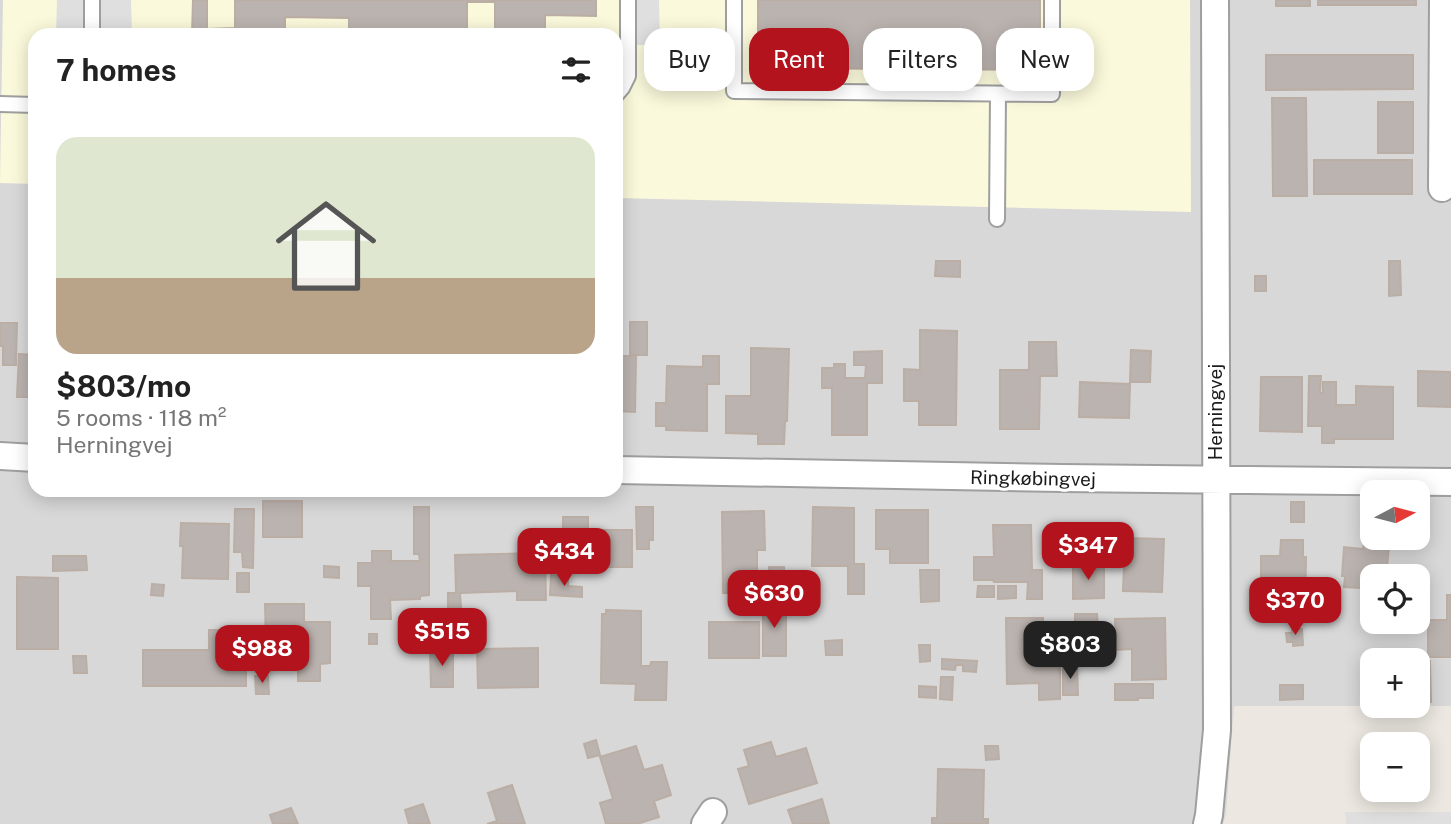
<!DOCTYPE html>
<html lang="en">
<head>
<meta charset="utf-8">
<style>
  :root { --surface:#fff; --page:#f6f6f6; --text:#222; --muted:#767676; --accent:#b2131c }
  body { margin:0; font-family:"Public Sans",sans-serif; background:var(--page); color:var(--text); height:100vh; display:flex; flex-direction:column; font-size:26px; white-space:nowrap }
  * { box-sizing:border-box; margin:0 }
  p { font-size:23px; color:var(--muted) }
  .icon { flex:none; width:38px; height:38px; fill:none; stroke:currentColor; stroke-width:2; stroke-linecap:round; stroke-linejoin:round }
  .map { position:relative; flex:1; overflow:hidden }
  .sheet { position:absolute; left:28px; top:28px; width:595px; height:469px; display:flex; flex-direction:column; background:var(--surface); border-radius:21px; box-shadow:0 4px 18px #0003 }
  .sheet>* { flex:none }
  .guide { position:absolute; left:644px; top:28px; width:665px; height:63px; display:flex; gap:14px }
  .needle { width:46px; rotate:83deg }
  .tools { position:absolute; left:1360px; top:480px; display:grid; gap:14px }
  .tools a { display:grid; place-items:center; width:70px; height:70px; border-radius:14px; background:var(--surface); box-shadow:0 4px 18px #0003; font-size:35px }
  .price { position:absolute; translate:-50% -60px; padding:0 16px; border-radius:14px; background:var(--accent); color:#fff; font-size:23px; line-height:46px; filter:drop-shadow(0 2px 4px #0008) }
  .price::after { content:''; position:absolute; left:50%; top:42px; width:21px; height:16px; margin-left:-10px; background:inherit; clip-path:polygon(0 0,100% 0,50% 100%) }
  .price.on { background:#222; color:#fff }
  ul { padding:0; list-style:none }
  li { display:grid; align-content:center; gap:14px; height:371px; padding:0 28px }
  li span { display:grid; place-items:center; height:217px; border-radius:21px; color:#555 }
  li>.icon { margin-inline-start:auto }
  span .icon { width:126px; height:126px; fill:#fffc; stroke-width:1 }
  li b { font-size:30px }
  h2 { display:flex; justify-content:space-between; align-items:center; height:84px; padding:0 28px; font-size:30px }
  .chip { padding:0 24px; border-radius:21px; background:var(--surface); box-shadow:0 4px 18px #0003; font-size:24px; line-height:63px }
  .chip.on { background:var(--accent); color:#fff }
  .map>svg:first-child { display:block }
</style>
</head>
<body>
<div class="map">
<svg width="1451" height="824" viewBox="0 0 1451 824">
  <rect width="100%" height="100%" fill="#ece8e1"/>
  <path fill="#d9d8d8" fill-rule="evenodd" d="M0 0H1451V706H1234L1226 814 1223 824H0ZM35 35H616V490H35ZM1372 492H1418V537H1372ZM1372 576H1418V621H1372ZM1372 660H1418V705H1372Z"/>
  <path fill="#fbf9db" d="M3 0H1190L1191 212 616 198V35H35V184L0 183Z"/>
  <path fill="#dfdfdf" d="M57 0H131L132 35H56Z
    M621 0H659L660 44 621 46Z
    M1345 812H1451V824H1346Z"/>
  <path fill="#bbb3af" stroke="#bbaea5" stroke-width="2" fill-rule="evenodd" d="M193 0H207V29L235 28V0H596V16L545 15V35H349V18L285 17V35H192ZM467 2H495V30L467 31Z
    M758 0H1040V70L758 68Z
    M1276 0H1310V6H1276Z
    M1318 0H1416V5H1318Z
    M1266 55H1413V89L1266 90Z
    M1272 98H1306L1307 196H1273Z
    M1378 102H1413V153H1378Z
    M1314 160H1412V194H1314Z
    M936 261H960V277L935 276Z
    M1389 261H1400L1401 295 1389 296Z
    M1255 276H1266V291H1255Z
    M630 322H647V355H630Z
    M0 323H17L16 365H3V346H0Z
    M920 330 957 331 956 425H919V401H904V369L920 370Z
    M1029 342H1056L1057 376H1040L1039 429H1000V370H1029Z
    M751 348 789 349 787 421H785L784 444H758V434L726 433V396H751Z
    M1131 350 1151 351 1150 382H1130Z
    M882 351V383H867V435H832V388H822V368H834V364H845V378H865L866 365H854V352Z
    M19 354 34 355 32 397H17Z
    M616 356H636L635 412 616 411Z
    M703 356H719V384H707V431L666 430V426H656V403H666L667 366 703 367Z
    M1418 371 1451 372V407L1418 406Z
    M1309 376H1321L1320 393H1323V382H1336V405H1356V386L1393 387V439H1334V443H1322V426H1308Z
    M1261 377H1302V432L1260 431Z
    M1080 382 1130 384 1129 418 1079 417Z
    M263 501H302V537H263Z
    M1291 502H1304V522H1291Z
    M414 507H429V595L420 596V599L390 600 391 619H371V586H358V563H372V551H391V561H420L419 554H414Z
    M636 507H653V540H649V549H637Z
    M813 507 854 508V564H864V594H848V566H812Z
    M235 509H254L253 568 243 567 242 552H234Z
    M876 510H928V563H890V549H876Z
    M764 511 765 550H757V593H723L722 512Z
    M563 517H588V530H632V567H559V530H563Z
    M181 523 229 524 228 579 182 578 183 546H180Z
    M993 525H1031L1032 570H1042V599H1027L1028 582H994L993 580H974V557H994Z
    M1365 534 1372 535V537H1390L1386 576H1372V582L1361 581V588L1344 587 1345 576H1342L1344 547 1363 549Z
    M1125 538 1164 539 1162 592 1123 591Z
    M1281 540H1303V557H1306L1305 609H1261V556H1280Z
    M545 553 546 600H517V591L460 593 461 608 448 609V593H456L455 555Z
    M53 556H86L87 570 53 571Z
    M1073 565H1104V598L1073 599Z
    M324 566 339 567V578L324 577Z
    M769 567H784V598L770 599Z
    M920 570H939V601L921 602Z
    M237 573H249V592H237Z
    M551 575 568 577V586L582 587V597L550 595Z
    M17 577 58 578V649H17Z
    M152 584 164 585 163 596 151 595Z
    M978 586H994V597H977Z
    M998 586H1016V598L998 599Z
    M1447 595H1451V657H1428V620H1447Z
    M265 604H304V622H330V663L320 664V681H298V646H266Z
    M763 604H786V656H763Z
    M606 610 641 611V666H650L651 662H667L666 700H635L636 684 601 683 602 614H606Z
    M1075 614H1097L1098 626H1075Z
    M1006 618H1043V667H1060V699L1039 700V683L1007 684Z
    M1165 618 1166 679 1132 680V649L1116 650 1115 619Z
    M709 622H759V658H709Z
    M1292 629H1302L1303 645 1293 646V642H1287L1286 633H1292Z
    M209 630H246V686H143V650H209Z
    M369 634H377V644H369Z
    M842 640V655H826L825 641Z
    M919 645H930V661L920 662Z
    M538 648V687L478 688 477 649Z
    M430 650H453V687H431Z
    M73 656H86L87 673H74Z
    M942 659 977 661 976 672 963 671V665H956L955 670 942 669Z
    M1418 661H1430L1431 702H1418Z
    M1063 666H1077L1078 695H1063Z
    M255 676H268L269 694H256Z
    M941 677H953L952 700 940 699Z
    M1115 684H1153V698H1138V700H1115Z
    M1280 685H1303V699L1280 700Z
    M919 686 936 687V698L919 697Z
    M596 740 600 755 588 758 584 744Z
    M771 742 776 757 806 748 817 783 749 804 738 769 749 766 744 750Z
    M636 746 644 770 662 765 671 795 654 801 659 817 637 824H606L600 803 613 799 600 757Z
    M985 746H998L999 759 986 760Z
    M938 769 984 770 983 819H988V824H932V818H937Z
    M512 785 525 824H487L497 821 488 793Z
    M822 799 829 824H793L788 810Z
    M423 804 430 824H409L405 810Z
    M291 808 298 824H273L270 815Z"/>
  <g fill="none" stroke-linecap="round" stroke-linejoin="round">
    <defs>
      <path id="service" d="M734 0V91L1052 94V0
        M92 35V0
        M616 95 622 88 628 76V0
        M0 104 35 105
        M997 219 998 94"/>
      <path id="minor" d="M1442 188 1443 0
        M0 456 35 458
        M616 470 1062 478 1451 482
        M705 824 713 812
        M1207 824 1209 815 1217 730 1215 0"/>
    </defs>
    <use href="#service" stroke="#9f9f9f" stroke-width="18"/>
    <use href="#minor" stroke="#9f9f9f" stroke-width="30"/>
    <use href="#service" stroke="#fff" stroke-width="14"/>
    <use href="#minor" stroke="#fff" stroke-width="26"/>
  </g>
  <g text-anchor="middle" stroke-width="6" stroke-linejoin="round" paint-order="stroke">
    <g font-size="19" fill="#1b1b1b" stroke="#fff">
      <text transform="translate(1215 412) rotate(-90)" y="7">Herningvej</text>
      <text transform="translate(1033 478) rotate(1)" y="7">Ringkøbingvej</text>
    </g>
  </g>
</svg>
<div class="tools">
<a><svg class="needle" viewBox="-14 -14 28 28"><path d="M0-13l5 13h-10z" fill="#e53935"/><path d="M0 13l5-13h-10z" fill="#767676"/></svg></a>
<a><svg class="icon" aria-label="locate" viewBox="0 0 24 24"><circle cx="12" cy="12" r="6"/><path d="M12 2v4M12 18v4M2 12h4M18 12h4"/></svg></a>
<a>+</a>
<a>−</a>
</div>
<b class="price" style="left:1088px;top:582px">$347</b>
<b class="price" style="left:564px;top:588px">$434</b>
<b class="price" style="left:774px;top:630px">$630</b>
<b class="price" style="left:1295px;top:637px">$370</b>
<b class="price" style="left:442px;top:668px">$515</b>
<b class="price on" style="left:1070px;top:681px">$803</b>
<b class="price" style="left:262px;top:685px">$988</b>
<div class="guide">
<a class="chip">Buy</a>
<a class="chip on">Rent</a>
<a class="chip">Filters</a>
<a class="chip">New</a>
</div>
<section class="sheet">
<h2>7 homes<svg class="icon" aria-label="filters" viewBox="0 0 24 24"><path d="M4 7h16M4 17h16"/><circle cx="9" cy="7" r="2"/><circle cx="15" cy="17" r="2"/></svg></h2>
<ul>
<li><span style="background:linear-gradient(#dfe7d0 65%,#b9a48a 0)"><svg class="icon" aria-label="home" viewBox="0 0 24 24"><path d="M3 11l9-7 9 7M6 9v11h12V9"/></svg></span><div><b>$803/mo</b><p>5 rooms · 118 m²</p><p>Herningvej</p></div></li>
</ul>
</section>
</div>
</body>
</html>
